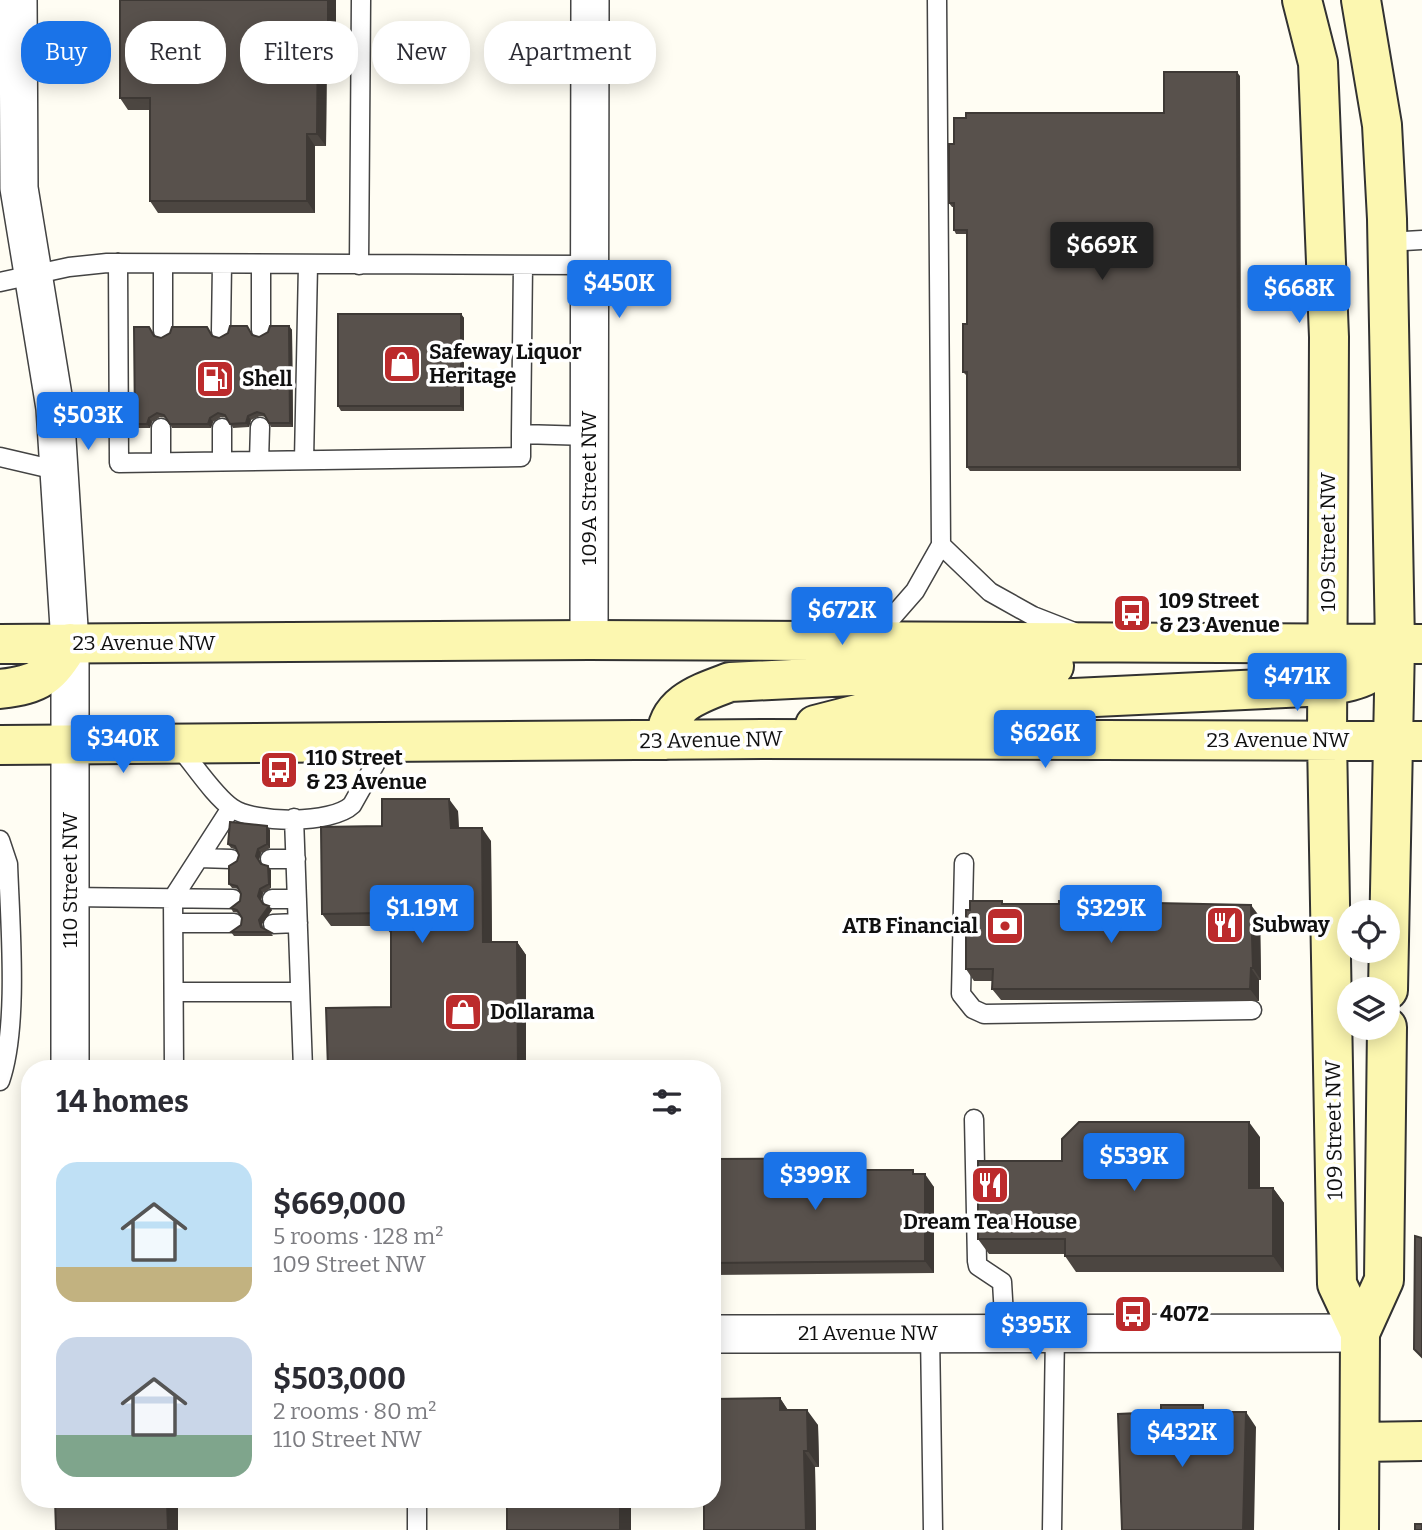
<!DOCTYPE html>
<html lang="en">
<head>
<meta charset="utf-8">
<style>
  :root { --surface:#fff; --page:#f7f7f7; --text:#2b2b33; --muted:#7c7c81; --accent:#1a73e8 }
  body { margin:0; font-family:Bitter,serif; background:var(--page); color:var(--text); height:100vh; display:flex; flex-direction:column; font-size:26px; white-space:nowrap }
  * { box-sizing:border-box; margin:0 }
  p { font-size:23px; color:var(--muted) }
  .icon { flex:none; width:38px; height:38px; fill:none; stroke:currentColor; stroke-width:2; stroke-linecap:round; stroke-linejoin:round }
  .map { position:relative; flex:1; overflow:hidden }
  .sheet { position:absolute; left:21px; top:1060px; width:700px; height:448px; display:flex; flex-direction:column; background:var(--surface); border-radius:28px; box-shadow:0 4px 18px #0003 }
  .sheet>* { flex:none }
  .hud { position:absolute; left:21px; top:21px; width:700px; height:63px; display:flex; gap:14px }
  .controls { position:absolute; left:1337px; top:900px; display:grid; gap:14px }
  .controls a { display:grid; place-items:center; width:63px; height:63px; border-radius:50%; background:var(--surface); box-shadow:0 4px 18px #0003; font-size:35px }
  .price { position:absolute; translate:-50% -60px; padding:0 16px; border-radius:7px; background:var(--accent); color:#fff; font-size:23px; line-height:46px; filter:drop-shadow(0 2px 4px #0008) }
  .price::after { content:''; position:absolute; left:50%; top:42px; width:21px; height:16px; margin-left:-10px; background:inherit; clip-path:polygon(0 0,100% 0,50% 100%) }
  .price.on { background:#222; color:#fff }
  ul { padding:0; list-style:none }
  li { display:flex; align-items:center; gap:21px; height:175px; padding:0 35px }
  li span { display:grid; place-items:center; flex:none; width:196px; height:140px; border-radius:21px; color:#555 }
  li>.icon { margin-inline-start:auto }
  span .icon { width:84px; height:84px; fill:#fffc; stroke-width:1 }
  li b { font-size:30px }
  h2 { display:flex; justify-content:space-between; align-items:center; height:84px; padding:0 35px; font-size:30px }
  .pill { padding:0 24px; border-radius:28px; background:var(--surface); box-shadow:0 4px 18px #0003; font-size:24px; line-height:63px }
  .pill.on { background:var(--accent); color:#fff }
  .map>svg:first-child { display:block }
</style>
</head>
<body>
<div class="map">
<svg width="1422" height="1530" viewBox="0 0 1422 1530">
  <rect width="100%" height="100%" fill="#fffdf3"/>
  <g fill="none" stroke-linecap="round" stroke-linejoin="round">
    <defs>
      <path id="lane" d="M1387 242 1422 240
        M118 263 119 463 521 457V434L589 436
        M163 264V331
        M359 265 361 0
        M0 282 69 267 107 263 590 265
        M261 330V265
        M221 331 222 264
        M521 434 523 265
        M0 457 60 471
        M304 460 308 265
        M222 461V428
        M259 461 260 427
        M161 462V428
        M941 545 990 592 1033 616 1074 632
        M873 639 915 591 941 545 937 0
        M178 746C193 763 214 796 232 808 255 824 332 824 352 805L387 743
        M294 818 303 1069
        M0 840 8 864C10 923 19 1027 0 1081
        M199 858 231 859
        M270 859H296
        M964 863 961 994 973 1009 984 1014 1252 1010
        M70 897 233 899
        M272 899H297
        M174 923H234
        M273 924 298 923
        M174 992H300
        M174 1069 173 898 231 808
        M974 1119 977 1261 978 1266 1002 1282 1005 1333
        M930 1333 933 1530
        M417 1530V1500
        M1052 1530 1055 1333"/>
      <path id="street" d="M18 0 19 188 55 408 70 643V1069
        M589 640 590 0
        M712 1334 1360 1333"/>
      <path id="secondary" d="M1302 0 1318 63 1329 337 1327 740 1337 1284 1360 1333
        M1361 0 1382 125 1387 219 1395 644 1388 990
        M0 644 589 640 1422 644
        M0 689C41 684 49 677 70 643
        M815 725 885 707 1327 686C1364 679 1375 677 1395 644
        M666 740C666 703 701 693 730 682L1054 666
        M0 745 763 739 1422 741
        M1360 1442 1422 1441
        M1359 1530 1360 1333 1384 1280 1387 1027"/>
    </defs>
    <use href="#lane" stroke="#434343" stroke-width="21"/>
    <use href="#street" stroke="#434343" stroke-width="40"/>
    <use href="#secondary" stroke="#323232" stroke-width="42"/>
    <use href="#lane" stroke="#fff" stroke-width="18"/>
    <use href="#street" stroke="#fff" stroke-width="37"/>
    <use href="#secondary" stroke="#fcf7b0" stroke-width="38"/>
  </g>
  <path fill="#4c4641" d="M336 0V41H327L326 146H315V213H158L150 201V110H128L120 98Z
    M1240 76 1241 471H970L967 467V376L963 372 967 324V234H956L954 230V207H952L949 203 954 144 1164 113Z
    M461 314 464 318V411H341L338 406Z
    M289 326 292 330 293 427H271L266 417 260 416 251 420 249 427 233 428 228 418 221 417 213 422 211 428H172L167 418 160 417 152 422 150 428H138L135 424 152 331 155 337 161 338 210 331 213 337 219 338 253 336 259 337Z
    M458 811 459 828 491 841 492 942H517L526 955 391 1007V934L385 926H331L322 914 382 826Z
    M267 826 270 830V848L261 853 259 860 262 865 271 870V888L263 893 261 900 264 905 272 910 262 924 263 928 270 932 273 936H234L231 932 241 925 242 918 240 913 233 912 231 908 240 901 241 894 239 889 232 888 229 884 239 855 237 850 231 848 228 844Z
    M1004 904 1260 917 1261 980H1259V1001L1001 1000 992 989V981H974L966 969 970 910Z
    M1260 1137V1188H1273L1284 1203V1272H1076L1065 1256V1254H989L978 1239 1062 1161Z
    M851 1158 859 1170 917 1174 934 1187V1273L712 1275V1159Z
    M780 1398 788 1410 818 1425 819 1467H815L816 1530H704Z"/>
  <path fill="#3e3935" d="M328 0H336V41L328 29Z
    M318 29 327 41 326 146 317 134Z
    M1237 72 1240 76 1241 471 1238 467Z
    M307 134 315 146V213L307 201Z
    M461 314 464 318V411L461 406Z
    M289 326 292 330 293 427 290 423Z
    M248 416 251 420 249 427 246 423Z
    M149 418 152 422 150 428 147 424Z
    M210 418 213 422 211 428 208 424Z
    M449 799 458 811 459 841 451 828Z
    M267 826 270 830V848L267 844Z
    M482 828 491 841 492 955 483 942Z
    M258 849 261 853 259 860 256 856Z
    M268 866 271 870V888L269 884Z
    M260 889 263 893 261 900 258 896Z
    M1251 905 1260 917 1261 980 1253 968Z
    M269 906 272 910 262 924 264 931 261 927 259 920Z
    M517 942 526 955V1069H518Z
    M1251 968 1259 980V1001L1250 989Z
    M1249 1122 1260 1137V1203L1249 1188Z
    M851 1158 860 1170H851Z
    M925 1174 934 1187V1273L925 1261Z
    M1273 1188 1284 1203V1272L1273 1256Z
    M780 1398 790 1414 780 1410Z
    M807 1410 818 1425 819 1467 808 1451Z
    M1246 1412 1256 1427 1254 1530H1243Z
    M804 1451 815 1467 816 1530H806Z
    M167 1500H178V1530H168Z
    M620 1500H631V1530H620Z"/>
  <path fill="#58514c" stroke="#3e3935" stroke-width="2" d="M120 0H328V29H318L317 134H307V201H150V98H120Z
    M1164 72H1237L1238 467H967V372H963V324H967V230H954V203H949V144H954V118H966V113H1164Z
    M338 314H461V406H338Z
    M230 326H247L252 335 259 337 268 332 270 326H289L290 423H269L264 414 257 412 248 416 246 423 230 424 225 415 218 413 210 418 208 424H170L164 415 157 413 149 418 147 424H135L134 327H149L154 336 161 338 170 333 172 327H207L212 336 219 338 228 333Z
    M382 799H449L451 828H482L483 942H517L518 1069H328L326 1008 391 1007V922H382V913L322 914 321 827 382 826Z
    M230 822 267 826V844L258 849 256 856 261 864 268 866 269 884 260 889 258 896 263 904 269 906 259 920 261 927 270 932H231L241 925 242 918 237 910 231 908 240 901 241 894 237 886 229 884V866L237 861 239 855 235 846 228 844Z
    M970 901H1002V904H1059V901L1251 905 1253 968H1251L1250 989H992L993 969H966V910H970Z
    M1079 1122H1249V1188H1273V1256H1065V1239H978V1161H1062V1139Z
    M851 1158V1170H913V1174H925V1261L712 1263V1159Z
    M1415 1236 1422 1238V1357L1414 1349Z
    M780 1398V1410H807L808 1451H804L806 1530H704V1500H712V1399Z
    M1161 1405H1203V1412H1246L1243 1530H1122L1118 1414 1161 1412Z
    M55 1500H167L168 1530H56Z
    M507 1500H620V1530H507Z
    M1415 1524H1422V1530H1415Z"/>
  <defs>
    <symbol id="shop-square" viewBox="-11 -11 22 22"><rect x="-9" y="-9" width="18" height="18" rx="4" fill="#bc2b2c" stroke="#fff"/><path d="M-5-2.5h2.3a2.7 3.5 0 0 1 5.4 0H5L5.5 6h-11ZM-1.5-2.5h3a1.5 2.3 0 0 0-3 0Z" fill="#fff"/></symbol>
    <symbol id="fuel-square" viewBox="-11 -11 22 22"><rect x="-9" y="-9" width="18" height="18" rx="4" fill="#bc2b2c" stroke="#fff"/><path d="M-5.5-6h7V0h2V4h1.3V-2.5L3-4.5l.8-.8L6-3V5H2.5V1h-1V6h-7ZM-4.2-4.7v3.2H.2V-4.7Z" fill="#fff"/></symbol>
    <symbol id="bus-square" viewBox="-11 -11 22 22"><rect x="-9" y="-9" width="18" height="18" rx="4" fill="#bc2b2c" stroke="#fff"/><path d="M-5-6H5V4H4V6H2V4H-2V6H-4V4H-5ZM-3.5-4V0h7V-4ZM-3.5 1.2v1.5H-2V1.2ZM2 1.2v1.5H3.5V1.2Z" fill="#fff"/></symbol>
    <symbol id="restaurant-square" viewBox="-11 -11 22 22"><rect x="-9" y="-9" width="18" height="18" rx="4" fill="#bc2b2c" stroke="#fff"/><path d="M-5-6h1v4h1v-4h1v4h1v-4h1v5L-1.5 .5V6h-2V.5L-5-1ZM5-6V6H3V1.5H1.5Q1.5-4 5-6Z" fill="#fff"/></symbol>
    <symbol id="bank-square" viewBox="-11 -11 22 22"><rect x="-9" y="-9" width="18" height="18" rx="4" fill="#bc2b2c" stroke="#fff"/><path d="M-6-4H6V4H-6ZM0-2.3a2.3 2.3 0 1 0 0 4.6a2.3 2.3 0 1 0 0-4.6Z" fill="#fff"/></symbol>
  </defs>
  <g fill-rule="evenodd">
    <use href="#shop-square" x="380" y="342" width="44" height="44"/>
    <use href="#fuel-square" x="193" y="357" width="44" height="44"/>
    <use href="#bus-square" x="1110" y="591" width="44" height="44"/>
    <use href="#bus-square" x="257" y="748" width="44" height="44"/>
    <use href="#restaurant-square" x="1203" y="903" width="44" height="44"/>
    <use href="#bank-square" x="983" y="904" width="44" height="44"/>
    <use href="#shop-square" x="441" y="990" width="44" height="44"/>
    <use href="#restaurant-square" x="968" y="1163" width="44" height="44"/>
    <use href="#bus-square" x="1111" y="1292" width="44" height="44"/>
  </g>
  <g text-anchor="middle" stroke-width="7" stroke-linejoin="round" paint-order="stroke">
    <g font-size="21" font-weight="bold" fill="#101010" stroke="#fff" text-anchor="start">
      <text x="429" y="359">Safeway Liquor<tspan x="429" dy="24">Heritage</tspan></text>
      <text x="242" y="386">Shell</text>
      <text x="1159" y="608">109 Street<tspan x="1159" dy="24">&amp; 23 Avenue</tspan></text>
      <text x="306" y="765">110 Street<tspan x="306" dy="24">&amp; 23 Avenue</tspan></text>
      <text x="1252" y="932">Subway</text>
      <text x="978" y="933" text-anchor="end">ATB Financial</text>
      <text x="490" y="1019">Dollarama</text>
      <text x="990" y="1229" text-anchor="middle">Dream Tea House</text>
      <text x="1160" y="1321">4072</text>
    </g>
    <g font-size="21" fill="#101010" stroke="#fff">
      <text transform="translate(589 488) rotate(-90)" y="7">109A Street NW</text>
      <text transform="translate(1328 542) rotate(-90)" y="7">109 Street NW</text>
      <text x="144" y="650">23 Avenue NW</text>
      <text transform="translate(711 740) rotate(-1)" y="7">23 Avenue NW</text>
      <text x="1278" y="747">23 Avenue NW</text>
      <text transform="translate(70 880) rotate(-90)" y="7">110 Street NW</text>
      <text transform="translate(1334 1130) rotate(-91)" y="7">109 Street NW</text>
      <text x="868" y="1340">21 Avenue NW</text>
    </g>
  </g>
</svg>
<div class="controls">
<a><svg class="icon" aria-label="locate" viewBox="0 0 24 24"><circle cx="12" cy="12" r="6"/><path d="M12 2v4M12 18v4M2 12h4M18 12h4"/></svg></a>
<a><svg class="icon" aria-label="layers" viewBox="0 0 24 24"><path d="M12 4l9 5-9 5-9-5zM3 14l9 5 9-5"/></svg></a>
</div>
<b class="price on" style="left:1102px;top:282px">$669K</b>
<b class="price" style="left:619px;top:320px">$450K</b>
<b class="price" style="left:1299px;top:325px">$668K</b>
<b class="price" style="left:88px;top:452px">$503K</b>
<b class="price" style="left:842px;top:647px">$672K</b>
<b class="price" style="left:1297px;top:713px">$471K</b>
<b class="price" style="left:1045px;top:770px">$626K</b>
<b class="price" style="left:123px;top:775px">$340K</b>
<b class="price" style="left:422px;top:945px">$1.19M</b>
<b class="price" style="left:1111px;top:945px">$329K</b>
<b class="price" style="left:1134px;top:1193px">$539K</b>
<b class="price" style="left:815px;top:1212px">$399K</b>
<b class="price" style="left:1036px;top:1362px">$395K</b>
<b class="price" style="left:1182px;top:1469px">$432K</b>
<div class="hud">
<a class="pill on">Buy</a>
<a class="pill">Rent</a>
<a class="pill">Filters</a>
<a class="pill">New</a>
<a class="pill">Apartment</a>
</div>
<section class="sheet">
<h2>14 homes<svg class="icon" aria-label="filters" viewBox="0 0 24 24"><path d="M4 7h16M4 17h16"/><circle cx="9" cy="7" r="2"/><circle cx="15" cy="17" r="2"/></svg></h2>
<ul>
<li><span style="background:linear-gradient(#bfe0f5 75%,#c2b280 0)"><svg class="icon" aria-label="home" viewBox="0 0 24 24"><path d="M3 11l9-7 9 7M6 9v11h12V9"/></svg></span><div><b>$669,000</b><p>5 rooms · 128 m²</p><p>109 Street NW</p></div></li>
<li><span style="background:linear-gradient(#c9d6e8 70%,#7fa58c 0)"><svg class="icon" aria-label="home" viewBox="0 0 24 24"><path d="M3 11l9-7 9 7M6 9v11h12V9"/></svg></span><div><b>$503,000</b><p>2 rooms · 80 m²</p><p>110 Street NW</p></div></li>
</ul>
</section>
</div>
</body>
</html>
